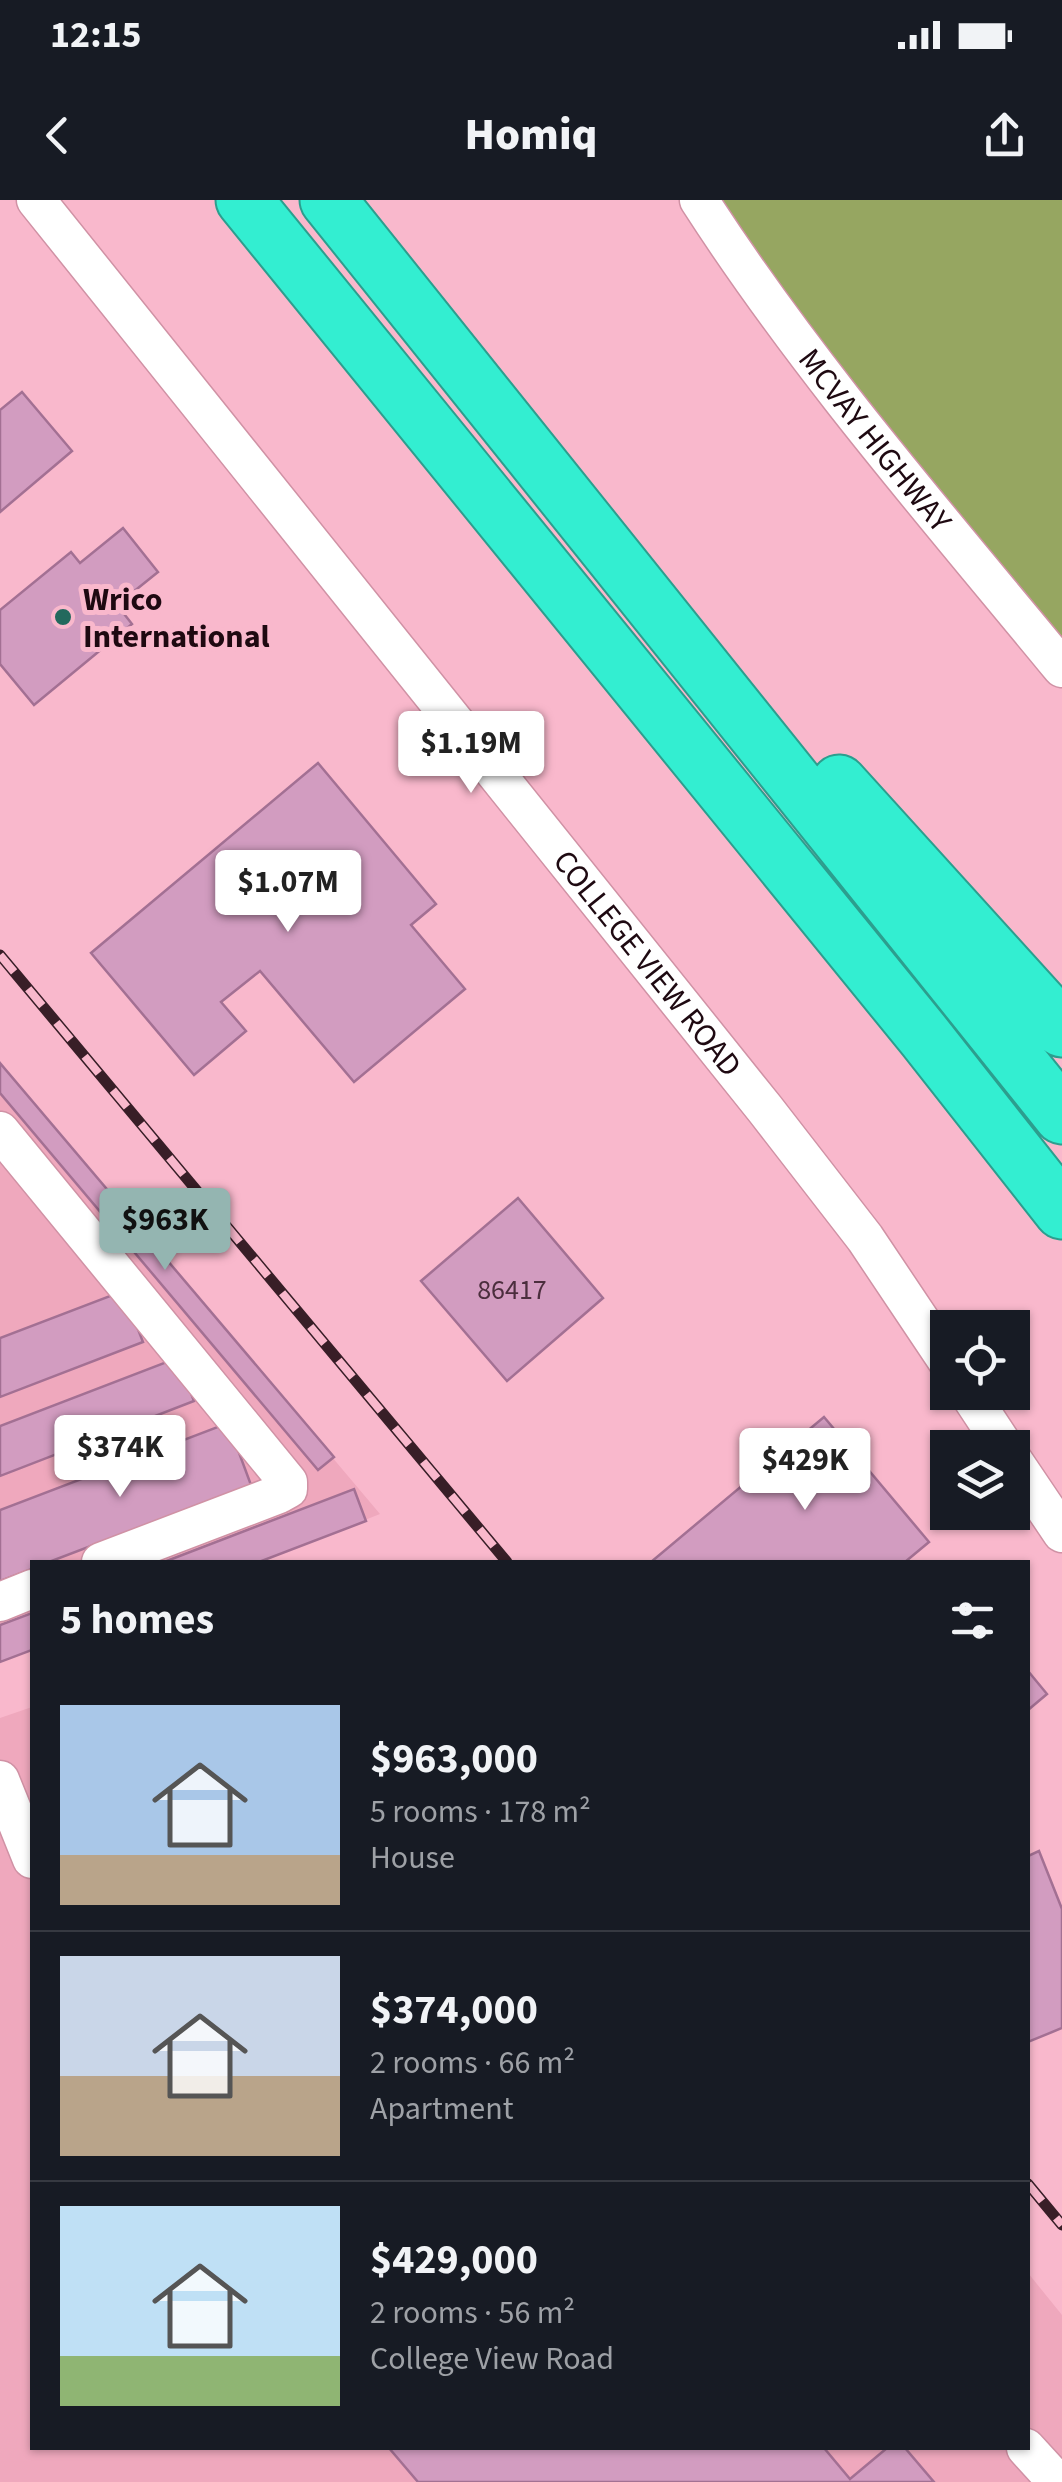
<!DOCTYPE html>
<html lang="en">
<head>
<meta charset="utf-8">
<style>
  :root { --surface:#171b24; --page:#242831; --text:#f1f3f6; --muted:#9ea1a6; --line:#363941; --accent:#94b5b1 }
  body { margin:0; font-family:"Source Sans 3",sans-serif; background:var(--page); color:var(--text); height:100vh; display:flex; flex-direction:column; font-size:38px; white-space:nowrap }
  * { box-sizing:border-box; margin:0 }
  p { font-size:32px; color:var(--muted) }
  .icon { flex:none; width:55px; height:55px; fill:none; stroke:currentColor; stroke-width:2; stroke-linecap:round; stroke-linejoin:round }
  .map { position:relative; flex:1; overflow:hidden }
  .drawer { position:absolute; left:30px; top:1360px; width:1000px; height:890px; display:flex; flex-direction:column; background:var(--surface); border-radius:0px; box-shadow:0 2px 8px #0004 }
  .drawer>* { flex:none }
  .fabs { position:absolute; left:930px; top:1110px; display:grid; gap:20px }
  .fabs a { display:grid; place-items:center; width:100px; height:100px; border-radius:0px; background:var(--surface); box-shadow:0 2px 8px #0004; font-size:50px }
  .price { position:absolute; translate:-50% -85px; padding:0 22px; border-radius:10px; background:#fff; color:#222; font-size:32px; line-height:65px; filter:drop-shadow(0 2px 5px #0008) }
  .price::after { content:''; position:absolute; left:50%; top:60px; width:30px; height:22px; margin-left:-15px; background:inherit; clip-path:polygon(0 0,100% 0,50% 100%) }
  .price.current { background:var(--accent); color:#111 }
  ul { padding:0; list-style:none }
  li { display:flex; align-items:center; gap:30px; height:250px; padding:0 30px }
  li+li { border-top:2px solid var(--line) }
  li span { display:grid; place-items:center; flex:none; width:280px; height:200px; border-radius:0px; color:#555 }
  li>.icon { margin-inline-start:auto }
  span .icon { width:120px; height:120px; fill:#fffc; stroke-width:1 }
  li b { font-size:42px }
  h2 { display:flex; justify-content:space-between; align-items:center; height:120px; padding:0 30px; font-size:42px }
  .status { display:flex; justify-content:space-between; align-items:center; height:70px; padding:0 50px; background:var(--surface); direction:ltr }
  .status svg { height:28px; fill:currentColor }
  header { display:flex; justify-content:space-between; align-items:center; height:130px; padding:0 30px; background:var(--surface); font-size:45px; font-weight:800 }
  .map>svg:first-child { display:block }
</style>
</head>
<body>
<div class="status"><b>12:15</b><svg viewBox="0 0 49 12"><path d="M0 12V9h3v3zM5 12V6h3v6zM10 12V3h3v9zM15 12V0h3v12zM26 1h20v11H26zM47 4h2v5h-2z"/></svg></div>
<header><svg class="icon" aria-label="back" viewBox="0 0 24 24"><path d="M15 5l-7 7 7 7"/></svg>Homiq<svg class="icon" aria-label="share" viewBox="0 0 24 24"><path d="M12 15V3M7 8l5-5 5 5M5 13v7h14v-7"/></svg></header>
<div class="map">
<svg width="1062" height="2282" viewBox="0 0 1062 2282">
  <rect width="100%" height="100%" fill="#f9b8cc"/>
  <path fill="#efa8bd" d="M0 863 380 1314 259 1362H32V1450L0 1462Z
    M32 1507V2248H1028V2073L1062 2115V2282H0V1518Z"/>
  <path fill="#96a661" d="M705 0H1062V468Z"/>
  <path fill="#d29cc0" stroke="#a37093" stroke-width="2.5" d="M22 192 72 251 0 312V210Z
    M123 328 158 372 117 405 132 424 34 505 0 464V410L71 352 80 363Z
    M318 563 436 704 411 725 465 789 354 882 260 771 221 802 246 831 194 875 91 753Z
    M0 863 334 1257 318 1270 0 893Z
    M518 998 603 1098 507 1181 421 1081Z
    M123 1091 143 1142 0 1197V1138Z
    M177 1158 194 1201 0 1276V1226Z
    M824 1217 929 1342 905 1362H651Z
    M228 1223 251 1285 49 1362H32V1369L0 1381V1310Z
    M354 1289 366 1321 259 1362H164Z
    M32 1413V1450L0 1462V1425Z
    M1028 1471 1047 1494 1028 1510Z
    M1039 1651 1062 1709V1828L1028 1842V1656Z
    M389 2248H824L850 2279 887 2248H905L934 2282H418Z"/>
  <g fill="none" stroke-linecap="round" stroke-linejoin="round">
    <defs>
      <g id="minor">
        <path id="s1" d="M36 0 765 909 865 1038 948 1162"/>
        <path id="s2" d="M699 0C806 166 937 316 1062 468"/>
        <path d="M0 931 288 1282V1289L279 1294 101 1362"/>
        <path d="M968 1192 1005 1248"/>
        <path d="M1012 1259 1062 1333"/>
        <path d="M0 1402 32 1389"/>
        <path d="M0 1580 32 1659"/>
        <path d="M1026 2248 1057 2282"/>
      </g>
      <path id="highway" d="M244 0 925 837 1062 1011
        M328 0 1062 916
        M839 583 1062 829"/>
    </defs>
    <use href="#minor" stroke="#d092a5" stroke-width="41"/>
    <use href="#highway" stroke="#2c9e8e" stroke-width="59"/>
    <use href="#minor" stroke="#fff" stroke-width="38"/>
    <use href="#highway" stroke="#33eed1" stroke-width="55"/>
    <defs>
      <path id="rail" d="M0 755 507 1362
        M1028 1984 1062 2025"/>
    </defs>
    <use href="#rail" stroke="#381e27" stroke-width="11"/>
    <use href="#rail" stroke="#f9b8cc" stroke-width="8" stroke-dasharray="22" stroke-linecap="butt"/>
  </g>
  <circle fill="#23695d" stroke="#f9b8cc" stroke-width="4" cx="63" cy="417" r="10"/>
  <g text-anchor="middle" stroke-width="10" stroke-linejoin="round" paint-order="stroke">
    <g font-size="28" fill="#4b2e3d">
      <text x="512" y="1099">86417</text>
    </g>
    <g font-size="32" fill="#1e0911" stroke="#f9b8cc">
      <text dy="11" stroke="none"><textPath href="#s2" startOffset="298">MCVAY HIGHWAY</textPath></text>
      <text dy="11" stroke="none"><textPath href="#s1" startOffset="978">COLLEGE VIEW ROAD</textPath></text>
    </g>
    <g font-size="32" font-weight="bold" fill="#1e0911" stroke="#f9b8cc" text-anchor="start">
      <text x="83" y="410">Wrico<tspan x="83" dy="37">International</tspan></text>
    </g>
  </g>
</svg>
<div class="fabs">
<a><svg class="icon" aria-label="locate" viewBox="0 0 24 24"><circle cx="12" cy="12" r="6"/><path d="M12 2v4M12 18v4M2 12h4M18 12h4"/></svg></a>
<a><svg class="icon" aria-label="layers" viewBox="0 0 24 24"><path d="M12 4l9 5-9 5-9-5zM3 14l9 5 9-5"/></svg></a>
</div>
<b class="price" style="left:471px;top:596px">$1.19M</b>
<b class="price" style="left:288px;top:735px">$1.07M</b>
<b class="price current" style="left:165px;top:1073px">$963K</b>
<b class="price" style="left:120px;top:1300px">$374K</b>
<b class="price" style="left:805px;top:1313px">$429K</b>
<section class="drawer">
<h2>5 homes<svg class="icon" aria-label="filters" viewBox="0 0 24 24"><path d="M4 7h16M4 17h16"/><circle cx="9" cy="7" r="2"/><circle cx="15" cy="17" r="2"/></svg></h2>
<ul>
<li><span style="background:linear-gradient(#a9c7e8 75%,#b9a48a 0)"><svg class="icon" aria-label="home" viewBox="0 0 24 24"><path d="M3 11l9-7 9 7M6 9v11h12V9"/></svg></span><div><b>$963,000</b><p>5 rooms · 178 m²</p><p>House</p></div></li>
<li><span style="background:linear-gradient(#c9d6e8 60%,#b9a48a 0)"><svg class="icon" aria-label="home" viewBox="0 0 24 24"><path d="M3 11l9-7 9 7M6 9v11h12V9"/></svg></span><div><b>$374,000</b><p>2 rooms · 66 m²</p><p>Apartment</p></div></li>
<li><span style="background:linear-gradient(#bfe0f5 75%,#8fb573 0)"><svg class="icon" aria-label="home" viewBox="0 0 24 24"><path d="M3 11l9-7 9 7M6 9v11h12V9"/></svg></span><div><b>$429,000</b><p>2 rooms · 56 m²</p><p>College View Road</p></div></li>
</ul>
</section>
</div>
</body>
</html>
